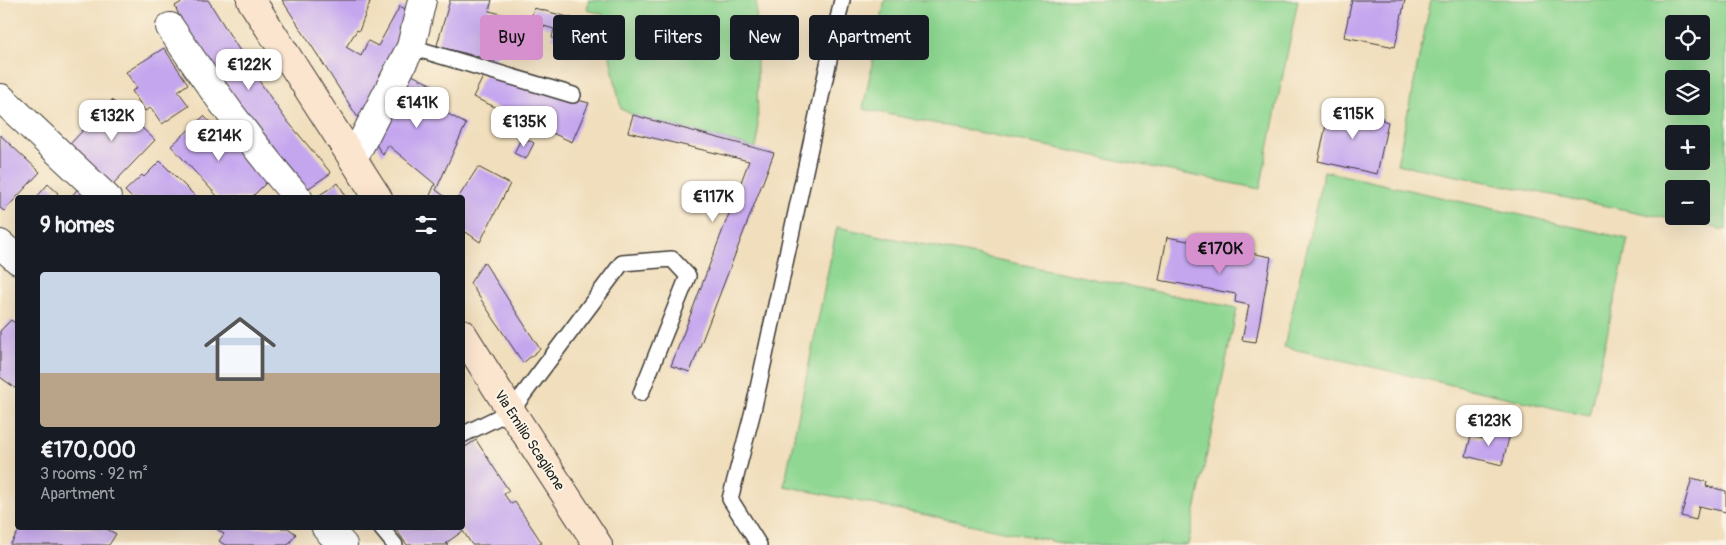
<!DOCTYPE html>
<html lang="en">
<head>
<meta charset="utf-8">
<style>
  :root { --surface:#171b24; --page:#20242c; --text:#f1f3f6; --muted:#9ea1a6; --line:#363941; --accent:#d690ce }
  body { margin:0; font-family:Pangolin,sans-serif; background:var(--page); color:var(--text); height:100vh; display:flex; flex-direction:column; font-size:19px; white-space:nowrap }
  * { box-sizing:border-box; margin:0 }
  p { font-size:16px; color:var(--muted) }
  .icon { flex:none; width:28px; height:28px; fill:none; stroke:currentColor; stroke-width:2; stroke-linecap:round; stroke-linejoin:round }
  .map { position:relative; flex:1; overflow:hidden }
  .sheet { position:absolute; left:15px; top:195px; width:450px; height:335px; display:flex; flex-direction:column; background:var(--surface); border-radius:5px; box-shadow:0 5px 20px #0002 }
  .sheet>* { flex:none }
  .top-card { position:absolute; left:480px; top:15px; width:475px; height:45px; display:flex; gap:10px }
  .fabs { position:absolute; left:1665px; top:15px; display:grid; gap:10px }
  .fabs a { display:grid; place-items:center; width:45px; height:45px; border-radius:5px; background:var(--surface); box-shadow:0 5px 20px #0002; font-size:25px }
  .price { position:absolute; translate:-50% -42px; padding:0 11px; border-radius:10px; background:#fff; color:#222; font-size:16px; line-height:32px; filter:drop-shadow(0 1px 2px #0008) }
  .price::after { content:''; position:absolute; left:50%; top:30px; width:15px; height:11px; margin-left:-8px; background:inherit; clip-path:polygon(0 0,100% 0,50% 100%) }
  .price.selected { background:var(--accent); color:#111 }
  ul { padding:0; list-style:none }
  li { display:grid; align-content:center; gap:10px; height:265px; padding:0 25px }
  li+li { border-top:1px solid var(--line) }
  li span { display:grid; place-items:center; height:155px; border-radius:5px; color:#555 }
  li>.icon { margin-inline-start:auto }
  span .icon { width:90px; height:90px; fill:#fffc; stroke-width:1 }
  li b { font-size:21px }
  h2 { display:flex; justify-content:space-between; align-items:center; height:60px; padding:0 25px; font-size:21px }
  .chip { padding:0 18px; border-radius:5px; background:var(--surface); box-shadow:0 5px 20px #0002; font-size:18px; line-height:45px }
  .chip.selected { background:var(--accent); color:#111 }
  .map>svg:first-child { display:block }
</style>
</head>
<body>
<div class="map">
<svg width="1726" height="545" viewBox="0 0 1726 545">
  <rect width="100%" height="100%" fill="#fcf5e5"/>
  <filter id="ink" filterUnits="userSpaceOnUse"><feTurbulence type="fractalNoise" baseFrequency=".02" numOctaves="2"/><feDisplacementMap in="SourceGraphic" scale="10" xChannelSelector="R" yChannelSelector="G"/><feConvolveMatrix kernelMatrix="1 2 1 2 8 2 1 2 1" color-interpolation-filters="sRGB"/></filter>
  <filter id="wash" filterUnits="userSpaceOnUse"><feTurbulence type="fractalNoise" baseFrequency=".0096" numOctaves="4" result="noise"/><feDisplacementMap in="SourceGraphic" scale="20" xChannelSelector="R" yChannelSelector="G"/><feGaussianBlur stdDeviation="1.12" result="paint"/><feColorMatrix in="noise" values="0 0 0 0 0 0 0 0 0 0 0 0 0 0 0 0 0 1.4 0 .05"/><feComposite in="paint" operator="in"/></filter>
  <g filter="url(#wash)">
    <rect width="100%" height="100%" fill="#f0debc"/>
    <path fill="#8fd792" stroke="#567a57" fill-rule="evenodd" d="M589 0H756L758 138 756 148 633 115 621 109 607 43 580 35 582 24 601 28 603 14 587 10Z
      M885 0H1298L1260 189 863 109Z
      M1431 0H1726V230L1397 164ZM1674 24H1701V51H1674ZM1674 79H1701V106H1674ZM1674 134H1701V161H1674ZM1674 189H1701V216H1674Z
      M1324 171 1628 239 1589 416 1284 347Z
      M837 227 1237 308 1188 545H1071L784 486Z"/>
    <g id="blocks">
      <path fill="#c4a6ef" d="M185 0H208L253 72 284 117 331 173 306 190 226 91 185 29 175 6Z
        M282 0H367L370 2 359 31 357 30 346 47 361 56 368 41 378 46 400 6 413 14 364 127Z
        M450 0H492L489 11 505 15 497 43H500L495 61 440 47 437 45Z
        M1352 0H1405L1395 47 1344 37Z
        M534 8 583 21 580 35 594 38 591 48 552 38 554 29 530 22Z
        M164 48 188 84 178 91 189 106 162 124 151 108 145 111 132 91 137 88 126 72Z
        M402 70 434 86 427 102 466 124 436 190 447 198H429L435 184 388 145 383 155 369 134Z
        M484 75 589 103 572 142 473 97Z
        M112 100 155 140 112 185 69 145Z
        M1330 107 1383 118 1382 120 1388 122 1377 174 1318 161Z
        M633 115 774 153 690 372 671 366 749 161 628 132Z
        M204 116 223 136 225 134 269 180 251 198H219L171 146Z
        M0 135 40 172 4 211 0 208Z
        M522 137 534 143 526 159 514 153Z
        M160 161 197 198H132L125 191 142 175 144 177Z
        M478 167 510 184 480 242 466 232 462 238V198H458Z
        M338 183 347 198H315Z
        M48 184 58 193 54 198H36Z
        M81 185 94 198H70Z
        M1167 237 1271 257 1256 342 1242 340 1249 305 1235 302 1236 294 1159 280Z
        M484 262 540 349 523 363 470 283Z
        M11 320 18 325V390L0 377V331Z
        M1491 429 1510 434 1502 465 1466 456 1471 436 1489 440Z
        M476 440 509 491 504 494 511 504 515 502 542 543 538 545H472L463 531 446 543 448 545H407L395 528H462V449Z
        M1692 478 1707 482 1706 486 1726 491V512L1699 506 1696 520 1681 516Z
        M27 528H105L116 534 109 545H10L20 529 24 531Z
        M215 528H288L296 534 288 545H225L219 541 224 534Z"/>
    </g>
  </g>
  <g filter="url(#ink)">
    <use href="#blocks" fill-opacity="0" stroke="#3c3934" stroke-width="1"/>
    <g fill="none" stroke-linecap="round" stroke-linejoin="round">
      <defs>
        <path id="service" d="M411 47 573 95
          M462 435 511 411 622 263 672 259 688 276 641 393
          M381 528 395 545
          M759 545 730 499 753 411 842 0"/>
        <path id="minor" d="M170 27C210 87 251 144 298 198
          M1 98 107 198
          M353 159 411 47 422 0
          M0 244 18 260
          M326 528 343 545"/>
        <path id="secondary" d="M251 0 378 198
          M462 333 511 411 598 545"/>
      </defs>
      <use href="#service" stroke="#3c3934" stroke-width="18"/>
      <use href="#minor" stroke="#3c3934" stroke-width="30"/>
      <use href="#secondary" stroke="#3c3934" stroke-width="30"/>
      <use href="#service" stroke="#fff" stroke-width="15"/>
      <use href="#minor" stroke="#fff" stroke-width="28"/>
      <use href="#secondary" stroke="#fbe5cf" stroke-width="28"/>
    </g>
  </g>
  <g text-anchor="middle" stroke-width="4" stroke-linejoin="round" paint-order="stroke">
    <g font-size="14" fill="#1c1c1c" stroke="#fcf5e5">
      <text transform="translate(530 440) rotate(57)" y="5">Via Emilio Scaglione</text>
    </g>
  </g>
</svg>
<div class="fabs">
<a><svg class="icon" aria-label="locate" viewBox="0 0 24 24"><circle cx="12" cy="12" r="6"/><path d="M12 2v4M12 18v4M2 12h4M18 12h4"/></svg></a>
<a><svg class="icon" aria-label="layers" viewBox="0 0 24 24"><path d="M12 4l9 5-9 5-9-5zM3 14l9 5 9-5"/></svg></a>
<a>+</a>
<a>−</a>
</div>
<b class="price" style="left:249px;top:91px">€122K</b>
<b class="price" style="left:417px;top:129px">€141K</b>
<b class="price" style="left:1353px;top:140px">€115K</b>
<b class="price" style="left:112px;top:142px">€132K</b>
<b class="price" style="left:524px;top:148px">€135K</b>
<b class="price" style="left:219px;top:162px">€214K</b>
<b class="price" style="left:713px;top:223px">€117K</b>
<b class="price selected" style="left:1220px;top:275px">€170K</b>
<b class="price" style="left:1489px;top:447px">€123K</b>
<div class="top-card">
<a class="chip selected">Buy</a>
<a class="chip">Rent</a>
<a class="chip">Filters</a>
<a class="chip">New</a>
<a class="chip">Apartment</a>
</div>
<section class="sheet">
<h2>9 homes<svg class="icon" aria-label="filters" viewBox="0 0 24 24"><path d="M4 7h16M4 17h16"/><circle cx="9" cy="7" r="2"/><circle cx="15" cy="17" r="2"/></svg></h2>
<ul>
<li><span style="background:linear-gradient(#c9d6e8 65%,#b9a48a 0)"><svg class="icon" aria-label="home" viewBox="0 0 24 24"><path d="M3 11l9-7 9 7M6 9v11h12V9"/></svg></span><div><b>€170,000</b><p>3 rooms · 92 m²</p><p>Apartment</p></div></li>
</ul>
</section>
</div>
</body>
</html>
